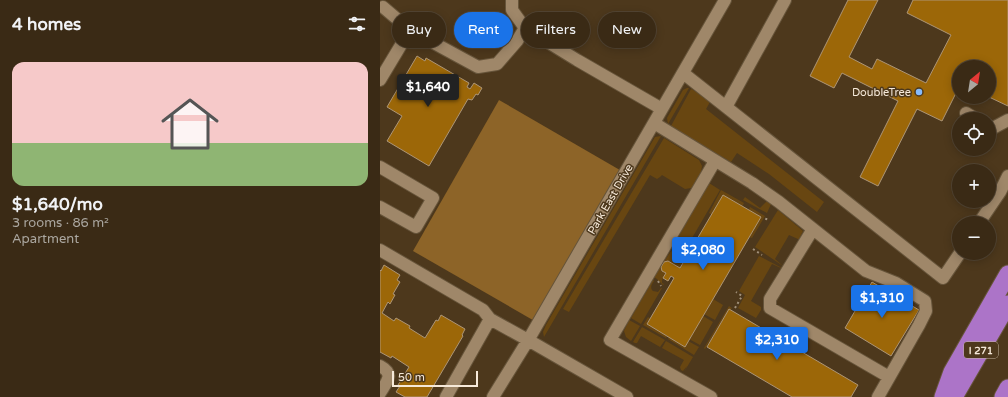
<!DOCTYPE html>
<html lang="en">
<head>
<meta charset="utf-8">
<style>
  :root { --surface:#3a2a15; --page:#453622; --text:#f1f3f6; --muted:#aba7a0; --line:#544634; --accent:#1a73e8 }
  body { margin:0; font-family:"Varela Round",sans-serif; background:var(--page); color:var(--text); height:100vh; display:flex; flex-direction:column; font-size:15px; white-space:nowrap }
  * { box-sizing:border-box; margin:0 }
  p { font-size:13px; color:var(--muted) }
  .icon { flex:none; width:22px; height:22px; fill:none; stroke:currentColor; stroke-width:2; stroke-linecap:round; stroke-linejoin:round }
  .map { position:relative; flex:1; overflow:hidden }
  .side { display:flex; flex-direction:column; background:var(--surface); width:380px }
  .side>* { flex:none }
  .banner { position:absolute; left:12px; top:12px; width:380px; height:36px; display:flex; gap:8px }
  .needle { width:26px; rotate:30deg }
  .tools { position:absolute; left:572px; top:60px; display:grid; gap:8px }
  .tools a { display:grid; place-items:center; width:44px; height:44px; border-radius:50%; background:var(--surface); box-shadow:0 2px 10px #0003,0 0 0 1px var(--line); font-size:20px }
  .scale { position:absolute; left:12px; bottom:10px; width:86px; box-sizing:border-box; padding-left:4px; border:2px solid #f6e9d9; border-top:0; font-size:11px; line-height:14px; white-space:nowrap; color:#f6e9d9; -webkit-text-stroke:3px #4d381c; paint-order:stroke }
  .price { position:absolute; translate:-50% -34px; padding:0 9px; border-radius:4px; background:var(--accent); color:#fff; font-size:13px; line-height:26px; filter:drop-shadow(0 1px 2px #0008) }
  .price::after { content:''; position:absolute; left:50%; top:24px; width:12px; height:9px; margin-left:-6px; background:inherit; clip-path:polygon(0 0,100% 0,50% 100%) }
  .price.on { background:#222; color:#fff }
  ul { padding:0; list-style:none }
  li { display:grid; align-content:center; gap:8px; height:212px; padding:0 12px }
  li span { display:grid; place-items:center; height:124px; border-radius:12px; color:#555 }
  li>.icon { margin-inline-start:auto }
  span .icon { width:72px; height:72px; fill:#fffc; stroke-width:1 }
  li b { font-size:17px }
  h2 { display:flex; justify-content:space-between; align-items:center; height:48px; padding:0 12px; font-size:17px }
  .pill { padding:0 14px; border-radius:18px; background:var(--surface); box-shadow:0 2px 10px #0003,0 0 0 1px var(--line); font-size:14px; line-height:36px }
  .pill.on { background:var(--accent); color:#fff }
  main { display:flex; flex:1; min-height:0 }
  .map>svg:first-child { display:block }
</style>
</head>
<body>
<main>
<section class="side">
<h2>4 homes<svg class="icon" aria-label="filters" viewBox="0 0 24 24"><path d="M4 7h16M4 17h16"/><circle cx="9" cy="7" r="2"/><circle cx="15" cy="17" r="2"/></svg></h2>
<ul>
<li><span style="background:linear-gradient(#f6c9c9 65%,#8fb573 0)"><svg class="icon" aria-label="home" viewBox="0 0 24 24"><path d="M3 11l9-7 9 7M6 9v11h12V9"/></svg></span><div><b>$1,640/mo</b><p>3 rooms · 86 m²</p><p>Apartment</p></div></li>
</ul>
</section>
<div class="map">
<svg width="628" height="397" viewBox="0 0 628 397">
  <rect width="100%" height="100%" fill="#4d381c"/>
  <path fill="#684611" d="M307 88H309L288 124 287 118 303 90Z
    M311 89 317 92 330 102 326 109 444 202 437 212 389 174 357 153 351 162 292 127 291 126Z
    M281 136 164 337 163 332 166 325 275 137Z
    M284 138 319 160 322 166 321 172 313 186 311 188 305 189 282 175 280 177 277 179 270 175 189 312 183 309Z
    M329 183 340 190 305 250 304 251H303L304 246 299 243H296L292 248Z
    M341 190 364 203 362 207 332 215 329 213Z
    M365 197 380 208 386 202 388 201 391 204 387 213 363 200Z
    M370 207 385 216 372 238 369 237V210Z
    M398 210 423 231 419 239H418L409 235 395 259 403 266 375 247Z
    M308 249 311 250 300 268 284 262 291 251 295 253 305 255Z
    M379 256 402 268H401L392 264 371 301 381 307V310L376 318 358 308 365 295 359 291Z
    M280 267 282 271 286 273 282 280V283L284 284 283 285 277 279 274 277Z
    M273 280 274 281C271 285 270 288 273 291L278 292 281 288H282L261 324 251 318Z
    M333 299 343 305 335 320 324 314Z
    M349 306 352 308 350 310 349 309 325 349 324 348Z
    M323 316 333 322 320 345 309 339Z
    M268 317 271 319 268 324 287 336 286 338 263 325Z
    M249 320 260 326 251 341 246 337 244 331Z
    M262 327 285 340 280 347 261 336 257 343H255L253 342Z
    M289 337 308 341 319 347 314 355 288 339Z
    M286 341 313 357 304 372 307 366 303 371 301 370 300 367 304 360 282 348Z"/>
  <path fill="#8d6428" d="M119 100 245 173 158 323 33 251Z"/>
  <path fill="#9c6708" stroke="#ad9576" d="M468 0H498L469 57 492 69 497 59 546 83 571 35 527 13 533 0H628V106L609 97V67H579V87L562 121 537 109 498 186 480 177 518 101 462 73 454 88 430 76Z
    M37 56 45 61 46 58 89 83 87 87 90 89 94 83 102 88 98 95 96 94 92 100 88 99 49 166 7 141 22 116 7 107Z
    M343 195 381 217 305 347 267 324 294 278 291 276 288 281 283 278 286 273 282 271 281 267 284 262 288 261 300 268Z
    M4 265 20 275 17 280 20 282 13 294 15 295 10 304 8 302 2 313 14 321 16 318 30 326 29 328 45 338 56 320 58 321 61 315 85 329 82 335 83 336 47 397H25L16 392 20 386 18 385 29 367 12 356 11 358 0 352V270L1 271Z
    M492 282 539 310 511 356 465 328Z
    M349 309 478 385 471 397H412L327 347Z"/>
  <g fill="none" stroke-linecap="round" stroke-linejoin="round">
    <defs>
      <path id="minor" d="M132 0V10L145 28
        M3 7 30 30
        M303 73 563 278 580 253
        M0 80 30 30 98 67 117 64 137 41 145 28 197 60 282 109
        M346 107 405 0
        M586 113 596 119
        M274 123 372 183 399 202 486 271 516 283 545 301 546 311 539 325 498 397
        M609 126 613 128 628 120
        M0 167 53 198 36 227 0 207
        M599 223 620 192 628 176
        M433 229 390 299V308L509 377
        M0 250 103 310 110 319 148 340 247 397
        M0 366C15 374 7 381 0 393
        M66 397 110 319
        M113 397 150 337 345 0
        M331 397 230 340 335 161"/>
      <path id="highway" d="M563 397 572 372 628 274
        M574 397 628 304
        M623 397 628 388"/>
    </defs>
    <use href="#minor" stroke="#66543a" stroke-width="14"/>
    <use href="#highway" stroke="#66543a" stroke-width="19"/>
    <path stroke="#a2917b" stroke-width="2" stroke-dasharray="2 3" stroke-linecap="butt" d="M386 220 387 216
      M373 249 382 255
      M294 251 300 252
      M278 281 281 286
      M355 308 362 296 356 292"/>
    <use href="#minor" stroke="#9f8769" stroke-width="12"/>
    <use href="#highway" stroke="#ac74c8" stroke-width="17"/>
  </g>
  <circle fill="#86bbfb" stroke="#4d381c" stroke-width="1.5" cx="539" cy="92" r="4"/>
  <g text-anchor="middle" stroke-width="3" stroke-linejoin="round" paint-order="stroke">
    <rect fill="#4d381c" stroke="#c3b4a0" stroke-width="1" x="584" y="342" width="34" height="16" rx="3"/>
    <g font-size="10" font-weight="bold" fill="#f6e9d9">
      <text x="601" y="354">I 271</text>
    </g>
    <g font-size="11" fill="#f6e9d9" stroke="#4d381c" text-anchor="end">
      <text x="531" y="96">DoubleTree</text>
    </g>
    <g font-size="11" fill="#f6e9d9" stroke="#4d381c">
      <text transform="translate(230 199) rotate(-60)" y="4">Park East Drive</text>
    </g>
  </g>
</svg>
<div class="tools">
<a><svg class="needle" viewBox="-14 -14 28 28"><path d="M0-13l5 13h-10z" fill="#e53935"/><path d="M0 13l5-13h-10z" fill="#aba7a0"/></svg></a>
<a><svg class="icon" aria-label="locate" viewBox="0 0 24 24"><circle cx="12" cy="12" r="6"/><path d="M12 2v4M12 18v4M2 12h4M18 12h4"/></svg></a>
<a>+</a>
<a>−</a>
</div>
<div class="scale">50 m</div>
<b class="price on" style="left:48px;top:108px">$1,640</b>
<b class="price" style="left:323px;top:271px">$2,080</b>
<b class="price" style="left:502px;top:319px">$1,310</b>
<b class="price" style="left:397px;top:361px">$2,310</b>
<div class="banner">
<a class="pill">Buy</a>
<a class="pill on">Rent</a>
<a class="pill">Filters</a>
<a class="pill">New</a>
</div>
</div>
</main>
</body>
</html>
